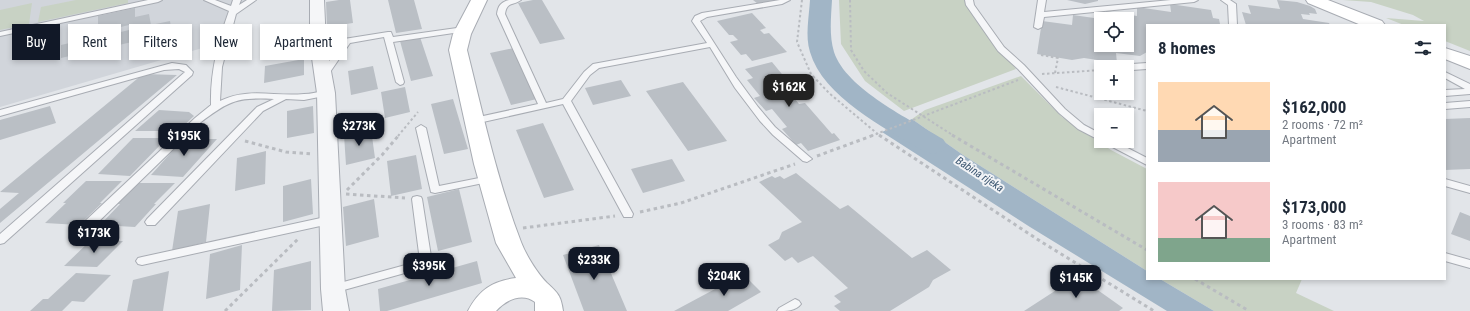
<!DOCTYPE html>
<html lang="en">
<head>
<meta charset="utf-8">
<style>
  :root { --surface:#fff; --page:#f2f2f3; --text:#1f2937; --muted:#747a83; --accent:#111827 }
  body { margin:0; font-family:"Roboto Condensed",sans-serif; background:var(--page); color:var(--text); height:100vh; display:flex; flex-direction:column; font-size:15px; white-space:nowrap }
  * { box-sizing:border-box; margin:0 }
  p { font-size:13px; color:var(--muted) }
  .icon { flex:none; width:22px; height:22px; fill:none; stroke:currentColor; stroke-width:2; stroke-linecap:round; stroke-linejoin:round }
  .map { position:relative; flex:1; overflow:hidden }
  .drawer { position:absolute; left:1146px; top:24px; width:300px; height:256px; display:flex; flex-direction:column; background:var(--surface); border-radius:0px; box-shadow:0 2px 6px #0003 }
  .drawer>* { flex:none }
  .top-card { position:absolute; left:12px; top:24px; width:380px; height:36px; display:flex; gap:8px }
  .controls { position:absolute; left:1094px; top:12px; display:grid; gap:8px }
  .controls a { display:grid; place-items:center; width:40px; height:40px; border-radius:0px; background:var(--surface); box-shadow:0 2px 6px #0003; font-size:20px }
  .price { position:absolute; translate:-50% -34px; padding:0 9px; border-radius:8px; background:var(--accent); color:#fff; font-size:13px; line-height:26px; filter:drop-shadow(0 1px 2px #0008) }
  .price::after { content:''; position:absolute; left:50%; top:24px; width:12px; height:9px; margin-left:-6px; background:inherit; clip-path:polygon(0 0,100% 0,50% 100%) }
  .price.active { background:#222; color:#fff }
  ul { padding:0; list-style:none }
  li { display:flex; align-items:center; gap:12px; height:100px; padding:0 12px }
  li span { display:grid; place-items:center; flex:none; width:112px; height:80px; border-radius:0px; color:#555 }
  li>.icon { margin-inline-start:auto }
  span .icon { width:48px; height:48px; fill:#fffc; stroke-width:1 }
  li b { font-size:17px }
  h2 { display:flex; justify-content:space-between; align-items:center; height:48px; padding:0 12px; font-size:17px }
  .tag { padding:0 14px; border-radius:0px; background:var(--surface); box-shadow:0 2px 6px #0003; font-size:14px; line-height:36px }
  .tag.active { background:var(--accent); color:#fff }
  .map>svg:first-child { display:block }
</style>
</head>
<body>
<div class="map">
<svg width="1470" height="311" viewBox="0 0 1470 311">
  <rect width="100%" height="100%" fill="#e2e5e9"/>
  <path fill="#d1d5db" d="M0 0H251L232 13 223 42 0 107Z"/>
  <path fill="#c8d2c4" d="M76 0H128V3L38 22 41 7Z
    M839 0H965L970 10 1016 69 904 111 865 81 841 44Z
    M1343 0H1470V51L1445 41V25H1404L1386 18 1424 21 1413 15 1371 2Z
    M32 3 29 24 0 30V10Z
    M1021 76 1062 117 1111 150 1147 169V271L963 155 912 119 925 110Z
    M1160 279H1302L1296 293 1334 311H1214Z"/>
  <path fill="#a1b5c6" d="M912 119 963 155 1147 271V279H1160L1214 311H1167L1030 227 882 132Z"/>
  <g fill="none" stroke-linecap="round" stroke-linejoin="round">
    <path fill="#a1b5c6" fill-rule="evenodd" d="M810 0H832C831 17 829 36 834 52 846 89 911 120 943 139L947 145 943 151 933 154 923 151C885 128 823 97 810 52 805 36 809 17 810 0Z"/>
  </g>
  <path fill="#babfc5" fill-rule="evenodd" d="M339 0H350L353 23 327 27 326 2Z
    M388 0H414L422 29 396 33Z
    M533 0H542L565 39 540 44 518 3Z
    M753 0H775V1L758 4Z
    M1067 0H1098V1L1085 4Z
    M1277 0 1297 2 1310 6 1315 9 1317 14 1309 13 1310 15 1301 14 1303 19 1329 23 1330 25H1246L1242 12 1251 14 1248 5 1280 9Z
    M1170 4 1211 10 1213 18 1219 19 1220 24 1147 25V52L1140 56 1116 53 1117 63 1084 58 1072 60 1037 54 1042 21 1072 25 1073 15 1101 19V45H1127V19H1106V11L1137 16V7L1171 12Z
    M135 8V17L149 14 151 25 170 21 172 33 61 58V45L87 39V28L98 25V16ZM129 25V30L104 36V31Z
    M752 13 766 28 760 30 764 34 769 33 787 52 752 61 746 54 741 55 730 42 738 40 733 35H729L717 21Z
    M420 37 433 76 411 81 400 41Z
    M514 48 537 99 511 105 490 53Z
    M304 59V75L264 83 265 66Z
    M772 62 786 79 780 81 799 104 805 103 832 134 834 133 840 140 808 151 801 143 796 145 782 129 787 127 772 109 766 111 754 98 760 96 747 80 753 78 745 69Z
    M373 66 378 89 351 95 348 71Z
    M143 74 177 75 0 223V209L19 193 0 192Z
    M621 80 631 96 593 105 585 88Z
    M683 82 727 141 688 151 646 91Z
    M405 87 410 112 385 118 381 92Z
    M453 99 468 149 444 154 431 104Z
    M50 106 56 123 0 140V120Z
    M313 106 314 133 287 138V111Z
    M159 110 189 112 194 116 178 131H135Z
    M1470 118V169L1445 170V119Z
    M543 123 574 190 544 198 516 130Z
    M371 129 375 158 346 165 344 135Z
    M133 138H167L130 176 98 174Z
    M183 139H217L183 177 151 175Z
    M266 151 265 184 235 191 237 158Z
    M416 155 422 189 391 196 387 161Z
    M672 159 685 181 643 193 631 169Z
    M796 173 840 209 848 205 912 258 927 250 951 270 933 280 929 287 890 311H840L834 306 841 302 834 296 848 288 813 256 798 263 792 257 785 261 768 245 779 239 782 232 802 222 759 182 772 176 775 178 780 176 784 179Z
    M311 179 313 214 283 222V186Z
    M86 181H122L100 203H102L79 225 45 223 66 203H63Z
    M138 183H175L154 204H156L135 227 100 225 120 204H117Z
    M459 189 472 242 438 251 427 197Z
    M374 199 379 237 346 246 343 207Z
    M210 204 206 242 172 251 178 211Z
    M1460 212 1470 216V241L1451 234Z
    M91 240 123 241 97 267 64 266Z
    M242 245 240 290 206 299 210 254Z
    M599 245 627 311H584L563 255Z
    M311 261V310L272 311 274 270Z
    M477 261 482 283 387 311H380L378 289Z
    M169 271 163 311H127L133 280Z
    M76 273 111 275 84 302 72 301 62 311H30L43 299H48Z
    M743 274 761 292 728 311H674Z
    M1078 276 1123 308 1119 311H1024Z"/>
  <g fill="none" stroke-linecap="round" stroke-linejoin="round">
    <defs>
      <path id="lane" d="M148 0H162L158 2 0 36V32Z
        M204 0H215L231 6 233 0H241L239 5 247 0H256L236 14 222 67 220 101C249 87 274 97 304 94 311 94 319 92 326 90L330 93 329 95 304 100 286 99 263 111 155 225H147L145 222 147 219 257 107 274 99C238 97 230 100 201 122L91 229H83L81 226 83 223 195 118 211 105C210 73 218 41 229 11Z
        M509 0H521C513 6 507 1 505 14L546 103 563 99 584 72 593 64 707 43 692 21 695 16 702 13 780 0H790L782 4 707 17 700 21 736 77 758 107 775 127 812 159 807 162 803 161 773 135 760 121 735 88 710 47 599 68 590 75 571 101 633 214 632 217H624L563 104 474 124 469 121 474 118 538 104 497 14C498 6 501 2 509 0Z
        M965 0H973L974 5 1004 47 1024 65 1065 109 1084 125 1101 134V141L1078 129 1059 113 1018 69 998 51 966 5Z
        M1038 0H1046L1044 12 1171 0H1198L1194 2 1044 17 1042 27 1038 29 1034 27Z
        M1221 0H1230L1236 4 1237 25H1229L1228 5Z
        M464 27H467V31L393 42 404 82 403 84 400 85 396 82 384 37 350 43 326 78 323 79 319 76 344 39 388 32H391L393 37Z
        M172 63 186 65 193 72 192 75 4 243 0 244V234L185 72 179 69 164 70 0 116V110Z
        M1147 63V69L1132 70 1128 67 1132 64Z
        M1445 72 1470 84V94L1445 96V90L1465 89 1445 78Z
        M1470 101V107L1445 109V103Z
        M421 125 426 128 439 186 489 176 494 179 493 181 435 193 431 192 416 128Z
        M1101 141H1114L1147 158V165Z
        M1445 179 1470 186V193L1445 186Z
        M417 196 421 197 422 199 432 263 430 266 333 293 329 292 327 289 329 286 420 261 412 199 413 197Z
        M330 216 334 217 336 220 334 223 142 265 138 264 136 261 138 258 142 257Z
        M1445 253 1470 260V268L1445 261Z
        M795 299 799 301 801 304C796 311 786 311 777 311L779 308Z"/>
      <path id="street" d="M310 0H324L326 44 335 93 345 289 349 311H323L321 289 317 93 310 44Z"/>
      <path id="secondary" d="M471 0H487L471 34 467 50C483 114 497 180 521 242 526 255 537 273 547 283 558 293 561 296 563 311H535V302C522 292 506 300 496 311H468C479 290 492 281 516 278L496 243 474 164 449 50 453 34Z
        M1306 0H1328L1382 21 1385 25H1361L1308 3Z
        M1445 48 1470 56V69L1445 59Z"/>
    </defs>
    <use href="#lane" stroke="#a8acb3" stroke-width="2"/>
    <use href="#street" stroke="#a8acb3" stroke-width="2"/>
    <use href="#secondary" stroke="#a8acb3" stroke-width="2"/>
    <path stroke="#b9bcc1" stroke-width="2" stroke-dasharray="2.5 2.5" stroke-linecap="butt" d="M802 0 797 42 811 74 829 93 880 136
      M850 0 851 50 864 71 887 93 954 136
      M1041 55 1058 58 1055 73
      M1042 74 1101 70
      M1056 87 1147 111
      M398 136 418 112
      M871 136 1018 80"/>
    <path stroke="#b9bcc1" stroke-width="3" stroke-dasharray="3.5 3.5" stroke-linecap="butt" d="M879 135 1040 241 1154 311
      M952 135 1147 250
      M245 141 286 152 312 154
      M817 156 874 135
      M347 190 382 155 399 135
      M346 194 405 198
      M640 212 681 203 795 164
      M523 228 615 216
      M1195 279 1249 311
      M225 311 298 239"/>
    <use href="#lane" fill="#f5f6f8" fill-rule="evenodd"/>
    <use href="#street" fill="#f5f6f8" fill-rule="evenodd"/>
    <use href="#secondary" fill="#fff" fill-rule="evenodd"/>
  </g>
  <g text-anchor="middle" stroke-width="4" stroke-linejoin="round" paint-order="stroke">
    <g font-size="11" font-style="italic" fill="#3a5570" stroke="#f2f4f7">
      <text transform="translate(980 174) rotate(33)" y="4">Babina rijeka</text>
    </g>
  </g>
</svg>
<div class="controls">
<a><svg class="icon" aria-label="locate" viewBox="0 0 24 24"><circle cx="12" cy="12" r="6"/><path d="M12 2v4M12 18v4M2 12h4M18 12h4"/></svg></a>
<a>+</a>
<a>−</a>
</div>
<b class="price active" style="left:789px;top:108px">$162K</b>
<b class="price" style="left:359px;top:147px">$273K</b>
<b class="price" style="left:184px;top:157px">$195K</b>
<b class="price" style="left:94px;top:254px">$173K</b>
<b class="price" style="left:594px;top:281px">$233K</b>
<b class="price" style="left:429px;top:287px">$395K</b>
<b class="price" style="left:724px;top:297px">$204K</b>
<b class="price" style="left:1076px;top:299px">$145K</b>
<div class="top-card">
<a class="tag active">Buy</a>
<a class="tag">Rent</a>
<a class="tag">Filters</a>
<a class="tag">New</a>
<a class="tag">Apartment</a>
</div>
<section class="drawer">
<h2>8 homes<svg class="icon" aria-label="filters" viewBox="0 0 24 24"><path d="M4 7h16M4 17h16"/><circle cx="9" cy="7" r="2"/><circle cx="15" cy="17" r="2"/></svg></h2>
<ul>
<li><span style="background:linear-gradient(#ffd9b3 60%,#9aa5b1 0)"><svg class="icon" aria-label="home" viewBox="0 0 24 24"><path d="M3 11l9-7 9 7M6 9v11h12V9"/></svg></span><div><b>$162,000</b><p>2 rooms · 72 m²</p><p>Apartment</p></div></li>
<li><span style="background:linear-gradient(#f6c9c9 70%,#7fa58c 0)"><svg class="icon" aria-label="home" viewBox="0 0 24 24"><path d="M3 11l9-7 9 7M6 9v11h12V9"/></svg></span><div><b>$173,000</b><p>3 rooms · 83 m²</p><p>Apartment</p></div></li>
</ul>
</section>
</div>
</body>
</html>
